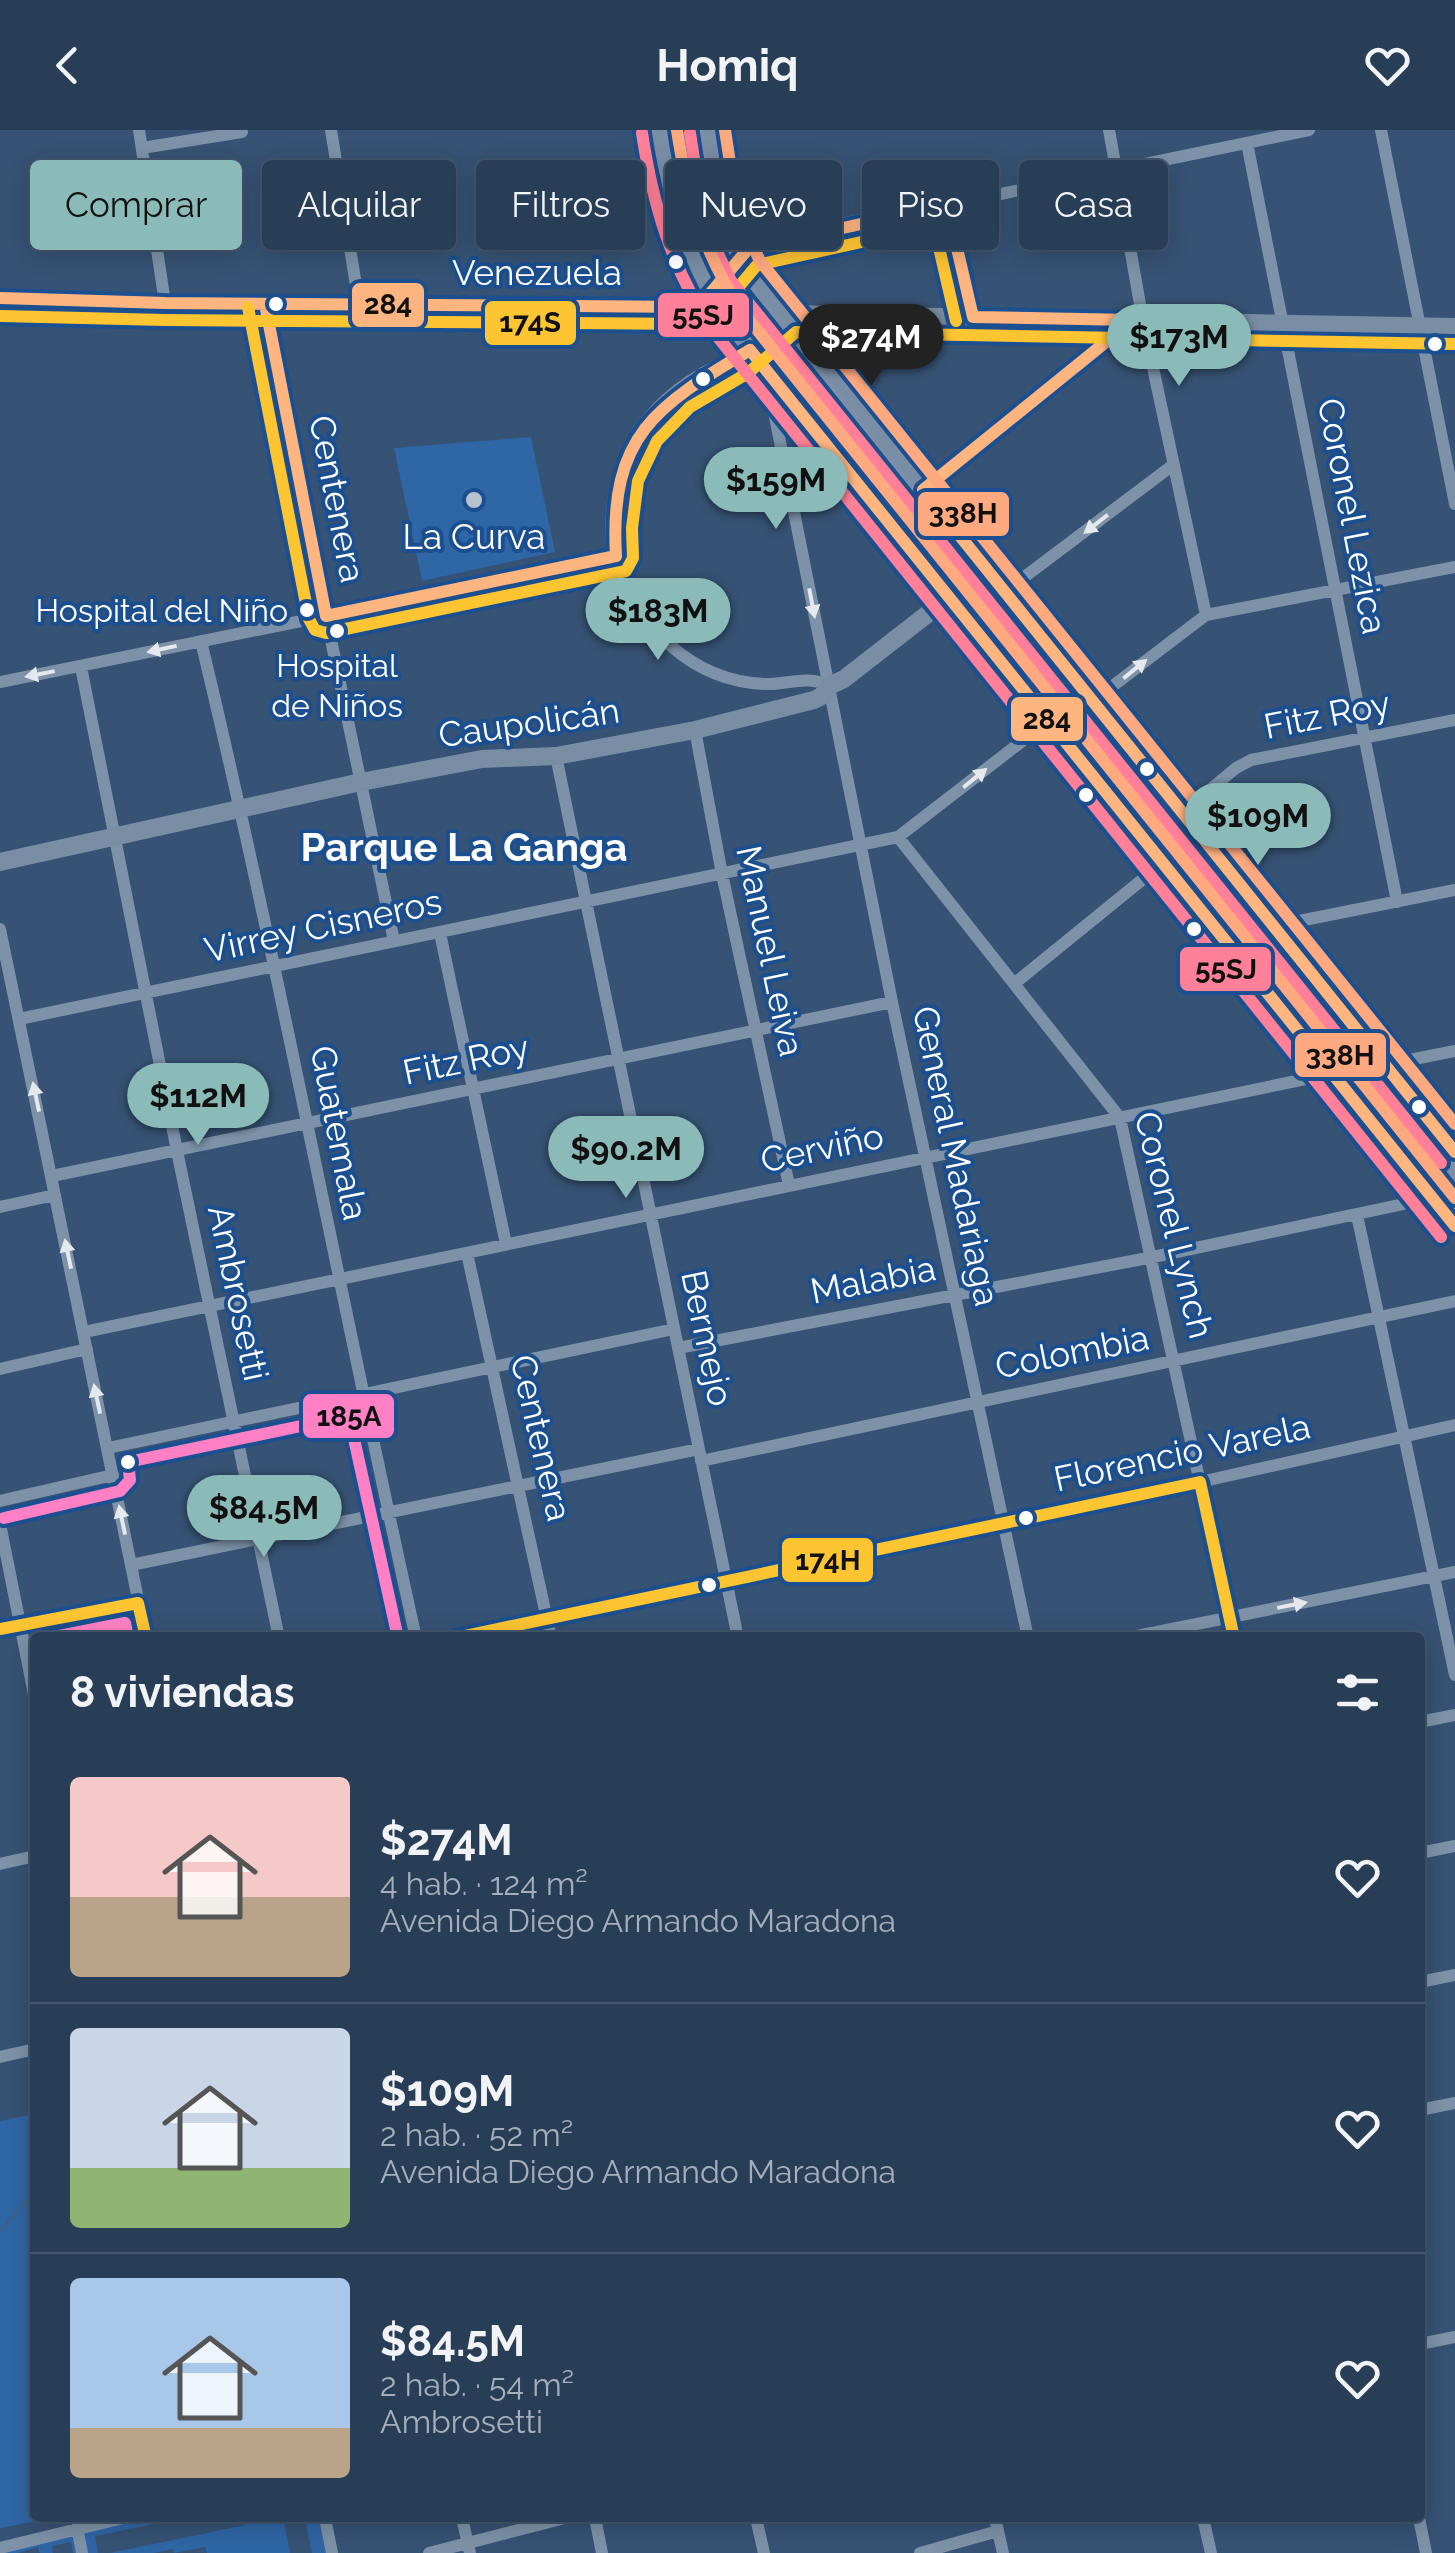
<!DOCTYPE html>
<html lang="es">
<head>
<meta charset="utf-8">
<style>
  :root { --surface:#283e57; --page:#344961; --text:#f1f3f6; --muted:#a5aeba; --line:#44576d; --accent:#8bbbb9 }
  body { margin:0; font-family:Raleway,sans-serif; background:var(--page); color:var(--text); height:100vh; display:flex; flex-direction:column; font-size:38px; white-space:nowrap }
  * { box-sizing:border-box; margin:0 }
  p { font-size:32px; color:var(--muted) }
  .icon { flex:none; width:55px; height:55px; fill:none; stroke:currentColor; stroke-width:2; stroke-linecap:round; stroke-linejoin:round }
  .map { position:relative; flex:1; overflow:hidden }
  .details { position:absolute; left:30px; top:1502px; width:1395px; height:890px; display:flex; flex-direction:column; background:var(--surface); border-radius:10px; box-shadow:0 5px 25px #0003,0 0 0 2px var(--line) }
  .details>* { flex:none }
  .top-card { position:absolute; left:30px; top:30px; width:1395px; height:90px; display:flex; gap:20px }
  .price { position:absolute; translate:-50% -85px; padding:0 22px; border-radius:35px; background:var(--accent); color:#111; font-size:32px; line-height:65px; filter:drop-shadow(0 2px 5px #0008) }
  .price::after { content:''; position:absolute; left:50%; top:60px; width:30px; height:22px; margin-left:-15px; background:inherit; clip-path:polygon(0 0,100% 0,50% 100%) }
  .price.current { background:#222; color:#fff }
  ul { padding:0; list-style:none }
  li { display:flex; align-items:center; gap:30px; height:250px; padding:0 40px }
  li+li { border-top:2px solid var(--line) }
  li span { display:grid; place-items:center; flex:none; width:280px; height:200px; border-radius:10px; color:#555 }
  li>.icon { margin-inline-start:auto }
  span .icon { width:120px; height:120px; fill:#fffc; stroke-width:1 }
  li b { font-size:42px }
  h2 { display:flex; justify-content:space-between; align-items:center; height:120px; padding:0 40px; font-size:42px }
  .chip { padding:0 35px; border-radius:10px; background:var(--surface); box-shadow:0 5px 25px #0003,0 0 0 2px var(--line); font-size:35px; line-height:90px }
  .chip.current { background:var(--accent); color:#111 }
  header { display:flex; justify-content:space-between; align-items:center; height:130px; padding:0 40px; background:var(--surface); font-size:45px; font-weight:700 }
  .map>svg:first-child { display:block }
</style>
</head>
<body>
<header><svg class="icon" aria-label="back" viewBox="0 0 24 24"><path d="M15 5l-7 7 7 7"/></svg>Homiq<svg class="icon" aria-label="heart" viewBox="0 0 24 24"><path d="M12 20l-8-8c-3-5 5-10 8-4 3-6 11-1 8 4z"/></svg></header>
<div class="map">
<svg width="1455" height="2423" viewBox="0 0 1455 2423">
  <rect width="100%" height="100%" fill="#365274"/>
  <path fill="#2f66a5" d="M531 307 555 422 422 451 394 318Z
    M35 1984V2388H51L0 2398V1991Z
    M148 2388H183L95 2406 98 2423H73L71 2412 52 2416 53 2423H40L38 2417 18 2423H0V2420Z
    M265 2388H283L290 2423H207L205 2417 174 2423 173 2419 154 2423H110L265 2391Z
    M305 2388H319L326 2423H312Z"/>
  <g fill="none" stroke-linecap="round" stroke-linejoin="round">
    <path stroke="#3b618d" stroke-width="4" d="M0 2101 35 2062"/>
    <path stroke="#7d92a8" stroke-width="12" d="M139 0 165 173
      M331 0 359 174
      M1109 0 1143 191 1206 485
      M1381 0 1455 374
      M1247 13 1397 772
      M142 18 242 2
      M947 75 1309 0
      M766 242 892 872 1028 1508
      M923 360 1133 190
      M616 426C636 496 691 552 767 554 789 554 809 545 829 556
      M999 466 1173 335
      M201 511C280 841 342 1176 416 1508
      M81 537 177 1021 279 1508
      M0 552 326 486 394 811
      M1089 574 1206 485 1455 437
      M695 600 722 744 789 1055
      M556 626 738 1508
      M1177 687 1236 638 1251 630 1455 590
      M898 707 1120 988 1234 1508
      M1274 796 1455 760
      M0 799 146 1508
      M440 803 506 1114
      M1015 853 1164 732
      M19 889 898 707 1052 588
      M1379 936 1455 921
      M52 1046 892 872
      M0 1077 55 1065
      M1357 1085 1455 1545
      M467 1123 551 1508
      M84 1202 1340 942
      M678 1218 1153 1127 1432 1068
      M0 1239 87 1219
      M108 1318 674 1199
      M701 1331 1455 1171
      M0 1371 113 1345
      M0 1394 35 1569
      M131 1435 699 1319
      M0 1499 138 1473
      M453 1508 1200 1352 1455 1295
      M1127 1508 1455 1442
      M1420 1592 1455 1585
      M1420 1723 1455 1716
      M0 1734 35 1726
      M1420 1852 1455 1845
      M0 1927 35 1919
      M1420 1980 1455 1973
      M1420 2214 1455 2207
      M325 2388 332 2423
      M462 2388 470 2423
      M595 2388 602 2423
      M756 2388 764 2423
      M995 2388 1003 2423
      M1203 2388 1211 2423
      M1419 2388 1426 2423
      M77 2397 82 2423
      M0 2418 123 2388
      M429 2423 565 2388
      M920 2423 998 2401"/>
    <path stroke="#798da4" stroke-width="18" d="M659 0C670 75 683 129 728 191L1455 1096
      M707 0 721 90 745 140 1455 1022
      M732 133 748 119 760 114 947 75 973 187
      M0 168 165 173 694 177 703 172 714 158
      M265 174 326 486 616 426C607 350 635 286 702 247 714 240 726 236 737 229 756 215 771 195 791 184L1455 197
      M0 732 361 652 482 629 556 626 695 600 814 570 822 566 829 556 844 549 948 468 957 467"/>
    <path stroke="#7d8ea7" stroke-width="20" d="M676 0 697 101 720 151 761 209 1455 1075
      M692 0C701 59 707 104 741 155L1455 1046"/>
    <defs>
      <path id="bus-1" d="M0 168 165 173 694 177 709 165 748 119 947 75 973 187 1133 190
        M265 174 326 486 616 426C609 305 656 276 750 220L1455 1096
        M1133 190 923 360 1455 1022"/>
      <path id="bus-2" d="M248 177 309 489 315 500 326 503 626 441 633 428 632 398 638 351 657 311 690 277 748 243 796 202 1455 214
        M0 186 165 190 696 194 721 178 757 135 934 96 956 191"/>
      <path id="bus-3" d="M642 3C653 76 672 139 713 201L1441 1107
        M690 3 704 94 731 151 1441 1033"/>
      <path id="bus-4" d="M677 0C687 67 704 124 742 181L1455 1068
        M725 0 738 85 760 131 1455 994"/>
      <path id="bus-5" d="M1200 1352 1234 1508
        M0 1499 138 1473 146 1508
        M455 1508 1200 1352"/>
      <path id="bus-6" d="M4 1388 120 1361 130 1350 128 1332 349 1286 398 1508
        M49 1508 125 1493 128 1508"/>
    </defs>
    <use href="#bus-1" stroke="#1b4f8f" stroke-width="20"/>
    <use href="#bus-2" stroke="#1b4f8f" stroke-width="20"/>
    <use href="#bus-3" stroke="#1b4f8f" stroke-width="20"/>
    <use href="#bus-4" stroke="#1b4f8f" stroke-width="20"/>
    <use href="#bus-5" stroke="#1b4f8f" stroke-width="20"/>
    <use href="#bus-6" stroke="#1b4f8f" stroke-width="20"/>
    <use href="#bus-1" stroke="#ffb580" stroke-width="12"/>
    <use href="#bus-2" stroke="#fec533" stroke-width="12"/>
    <use href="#bus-3" stroke="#ff8098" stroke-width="12"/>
    <use href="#bus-4" stroke="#ffa980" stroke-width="12"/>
    <use href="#bus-5" stroke="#fec533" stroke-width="12"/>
    <use href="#bus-6" stroke="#ff80c5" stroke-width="12"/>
  </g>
  <defs><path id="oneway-solid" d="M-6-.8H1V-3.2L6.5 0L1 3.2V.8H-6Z" transform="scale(2.5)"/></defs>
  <g fill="#e5e9ee">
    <use href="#oneway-solid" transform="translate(1096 394) rotate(142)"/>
    <use href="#oneway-solid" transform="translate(812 473) rotate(79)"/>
    <use href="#oneway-solid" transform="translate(162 519) rotate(168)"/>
    <use href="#oneway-solid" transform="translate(1135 539) rotate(-39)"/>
    <use href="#oneway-solid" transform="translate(40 544) rotate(169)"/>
    <use href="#oneway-solid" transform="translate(975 648) rotate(-39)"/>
    <use href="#oneway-solid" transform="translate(36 967) rotate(-102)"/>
    <use href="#oneway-solid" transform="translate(68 1124) rotate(-102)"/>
    <use href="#oneway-solid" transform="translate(97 1269) rotate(-102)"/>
    <use href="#oneway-solid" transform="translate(122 1390) rotate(-102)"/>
    <use href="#oneway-solid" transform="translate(1292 1475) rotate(-11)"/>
  </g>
  <g fill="#fff" stroke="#1b4f8f" stroke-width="4">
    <circle cx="676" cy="132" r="9"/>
    <circle cx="276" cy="174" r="9"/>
    <circle cx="1435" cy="214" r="9"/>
    <circle cx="703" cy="249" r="9"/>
    <circle cx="307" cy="480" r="9"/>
    <circle cx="337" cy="501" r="9"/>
    <circle cx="1147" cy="639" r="9"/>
    <circle cx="1086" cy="665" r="9"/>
    <circle cx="1194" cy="799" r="9"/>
    <circle cx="1419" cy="977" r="9"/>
    <circle cx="128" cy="1332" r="9"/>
    <circle cx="1026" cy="1388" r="9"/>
    <circle cx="709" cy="1455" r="9"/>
  </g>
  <circle fill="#b9c2ce" stroke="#1b4f8f" stroke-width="4" cx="474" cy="370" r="10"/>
  <g text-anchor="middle" stroke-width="8" stroke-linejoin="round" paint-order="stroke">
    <g font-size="32" fill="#fff" stroke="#1b4f8f" text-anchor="end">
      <text x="288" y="492">Hospital del Niño</text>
      <text x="337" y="547" text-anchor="middle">Hospital<tspan x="337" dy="40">de Niños</tspan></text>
    </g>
    <g font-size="35" fill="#fff" stroke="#1b4f8f">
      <text x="537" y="155">Venezuela</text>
      <text transform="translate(337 369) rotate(79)" y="12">Centenera</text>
      <text transform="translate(1352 386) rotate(79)" y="12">Coronel Lezica</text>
      <text transform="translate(1327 585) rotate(-11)" y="12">Fitz Roy</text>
      <text transform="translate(529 593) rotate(-8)" y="12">Caupolicán</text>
      <text transform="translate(323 796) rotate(-12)" y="12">Virrey Cisneros</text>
      <text transform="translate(770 821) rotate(78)" y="12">Manuel Leiva</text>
      <text transform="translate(466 930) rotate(-12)" y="12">Fitz Roy</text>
      <text transform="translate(339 1003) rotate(79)" y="12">Guatemala</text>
      <text transform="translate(822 1018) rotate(-12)" y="12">Cerviño</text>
      <text transform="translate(956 1026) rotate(78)" y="12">General Madariaga</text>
      <text transform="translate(1174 1095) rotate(76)" y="12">Coronel Lynch</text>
      <text transform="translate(873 1150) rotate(-11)" y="12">Malabia</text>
      <text transform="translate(238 1163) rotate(78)" y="12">Ambrosetti</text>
      <text transform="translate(707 1208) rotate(78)" y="12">Bermejo</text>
      <text transform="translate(1072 1222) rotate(-11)" y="12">Colombia</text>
      <text transform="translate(541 1308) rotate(77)" y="12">Centenera</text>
      <text transform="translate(1182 1323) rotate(-12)" y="12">Florencio Varela</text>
    </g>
    <g font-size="35" fill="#fff" stroke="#1b4f8f">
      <text x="474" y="419">La Curva</text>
    </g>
    <g font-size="40" font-weight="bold" fill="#fff" stroke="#1b4f8f">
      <text x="464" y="731">Parque La Ganga</text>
    </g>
  </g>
  <g stroke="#1b4f8f" stroke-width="4">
    <rect x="350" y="151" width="76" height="48" rx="10" fill="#ffb580"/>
    <rect x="656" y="161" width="95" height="48" rx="10" fill="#ff8098"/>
    <rect x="483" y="169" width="95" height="48" rx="10" fill="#fec533"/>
    <rect x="916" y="360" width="95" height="48" rx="10" fill="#ffa980"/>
    <rect x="1009" y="565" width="76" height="48" rx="10" fill="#ffb580"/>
    <rect x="1178" y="815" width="95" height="48" rx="10" fill="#ff8098"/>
    <rect x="1293" y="901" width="95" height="48" rx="10" fill="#ffa980"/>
    <rect x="301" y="1262" width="95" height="48" rx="10" fill="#ff80c5"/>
    <rect x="780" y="1406" width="95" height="48" rx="10" fill="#fec533"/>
  </g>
  <g font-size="28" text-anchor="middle" font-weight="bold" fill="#111">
    <text x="388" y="184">284</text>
    <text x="703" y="195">55SJ</text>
    <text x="530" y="202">174S</text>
    <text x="963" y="393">338H</text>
    <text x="1047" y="599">284</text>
    <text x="1226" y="849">55SJ</text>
    <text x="1340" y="935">338H</text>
    <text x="349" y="1296">185A</text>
    <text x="828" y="1440">174H</text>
  </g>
</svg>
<b class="price current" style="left:871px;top:259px">$274M</b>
<b class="price" style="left:1179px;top:259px">$173M</b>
<b class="price" style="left:776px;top:402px">$159M</b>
<b class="price" style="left:658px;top:533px">$183M</b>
<b class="price" style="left:1258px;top:738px">$109M</b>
<b class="price" style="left:198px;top:1018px">$112M</b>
<b class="price" style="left:626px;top:1071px">$90.2M</b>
<b class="price" style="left:264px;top:1430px">$84.5M</b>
<div class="top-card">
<a class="chip current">Comprar</a>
<a class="chip">Alquilar</a>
<a class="chip">Filtros</a>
<a class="chip">Nuevo</a>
<a class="chip">Piso</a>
<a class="chip">Casa</a>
</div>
<section class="details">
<h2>8 viviendas<svg class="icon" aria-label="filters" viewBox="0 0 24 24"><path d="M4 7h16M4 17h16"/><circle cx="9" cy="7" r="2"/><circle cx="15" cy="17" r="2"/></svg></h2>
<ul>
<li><span style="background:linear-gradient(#f6c9c9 60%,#b9a48a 0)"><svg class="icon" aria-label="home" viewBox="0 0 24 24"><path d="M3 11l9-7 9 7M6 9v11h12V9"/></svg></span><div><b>$274M</b><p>4 hab. · 124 m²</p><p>Avenida Diego Armando Maradona</p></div><svg class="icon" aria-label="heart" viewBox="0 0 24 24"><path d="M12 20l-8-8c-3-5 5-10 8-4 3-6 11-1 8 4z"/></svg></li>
<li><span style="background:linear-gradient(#c9d6e8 70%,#8fb573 0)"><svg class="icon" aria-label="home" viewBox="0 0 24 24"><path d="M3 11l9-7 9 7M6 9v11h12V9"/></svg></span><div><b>$109M</b><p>2 hab. · 52 m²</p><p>Avenida Diego Armando Maradona</p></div><svg class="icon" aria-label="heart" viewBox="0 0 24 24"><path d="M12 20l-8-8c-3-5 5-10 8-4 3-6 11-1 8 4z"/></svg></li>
<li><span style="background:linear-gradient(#a9c7e8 75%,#b9a48a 0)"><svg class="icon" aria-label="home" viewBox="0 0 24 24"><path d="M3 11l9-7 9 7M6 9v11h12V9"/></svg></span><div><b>$84.5M</b><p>2 hab. · 54 m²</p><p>Ambrosetti</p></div><svg class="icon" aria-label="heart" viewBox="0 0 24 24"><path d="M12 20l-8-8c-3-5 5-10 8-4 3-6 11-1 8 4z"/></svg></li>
</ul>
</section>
</div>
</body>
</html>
